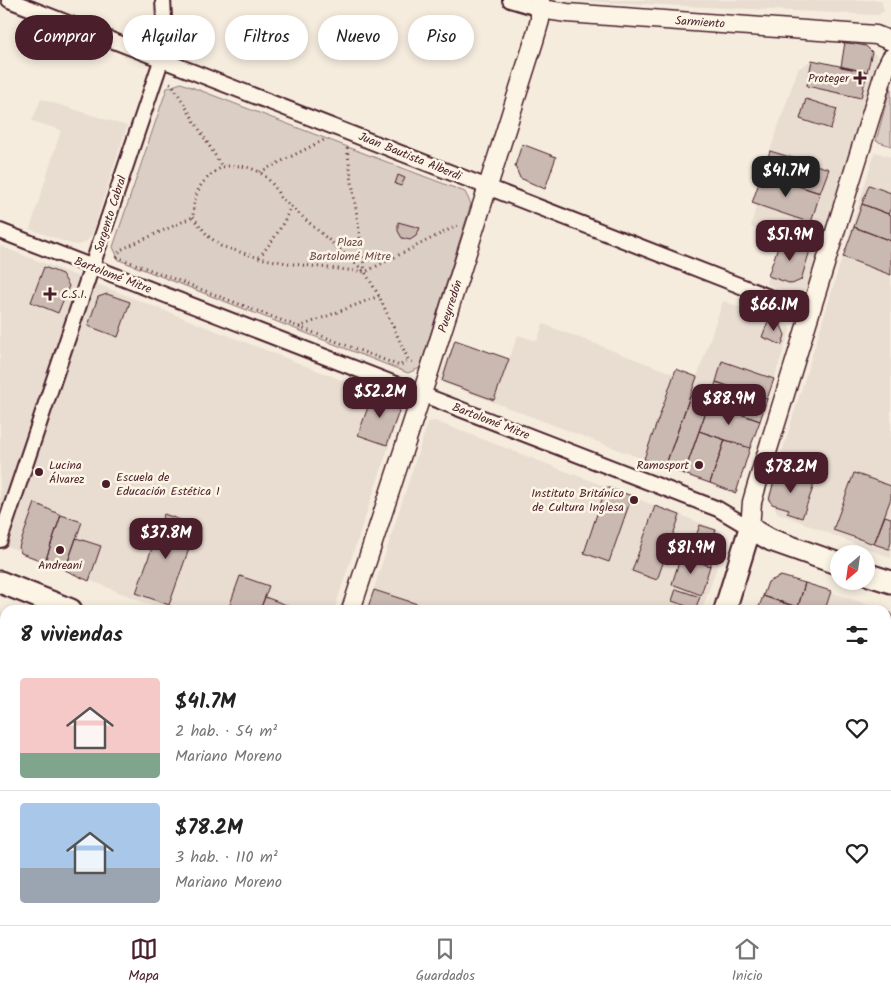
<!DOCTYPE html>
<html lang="es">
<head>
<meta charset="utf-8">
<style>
  :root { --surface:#fff; --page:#f2f2f2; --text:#222; --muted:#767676; --line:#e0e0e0; --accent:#4a1f2b }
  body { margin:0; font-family:Kalam,sans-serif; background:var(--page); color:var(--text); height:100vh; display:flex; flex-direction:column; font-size:19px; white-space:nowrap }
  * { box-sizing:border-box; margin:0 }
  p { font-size:16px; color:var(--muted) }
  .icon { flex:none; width:28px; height:28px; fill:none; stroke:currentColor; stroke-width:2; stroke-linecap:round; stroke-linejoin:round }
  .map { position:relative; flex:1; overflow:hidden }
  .drawer { position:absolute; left:0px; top:605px; width:891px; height:320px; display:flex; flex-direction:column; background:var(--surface); border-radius:15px 15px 0 0; box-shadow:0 2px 8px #0003 }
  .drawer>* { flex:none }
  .top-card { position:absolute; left:15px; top:15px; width:500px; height:45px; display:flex; gap:10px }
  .needle { width:32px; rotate:209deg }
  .fabs { position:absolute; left:830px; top:545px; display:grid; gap:10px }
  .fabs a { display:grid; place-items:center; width:45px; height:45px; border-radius:50%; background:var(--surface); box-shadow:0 2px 8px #0003; font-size:25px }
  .price { position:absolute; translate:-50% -42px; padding:0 11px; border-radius:10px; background:var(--accent); color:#fff; font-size:16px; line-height:32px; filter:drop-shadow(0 1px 2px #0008) }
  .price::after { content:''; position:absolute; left:50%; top:30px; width:15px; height:11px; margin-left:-8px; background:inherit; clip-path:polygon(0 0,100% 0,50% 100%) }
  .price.on { background:#222; color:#fff }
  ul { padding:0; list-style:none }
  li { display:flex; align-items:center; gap:15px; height:125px; padding:0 20px }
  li+li { border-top:1px solid var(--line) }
  li span { display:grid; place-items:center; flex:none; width:140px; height:100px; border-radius:5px; color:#555 }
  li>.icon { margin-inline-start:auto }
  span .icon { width:60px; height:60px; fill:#fffc; stroke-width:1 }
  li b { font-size:21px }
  h2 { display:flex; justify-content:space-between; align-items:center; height:60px; padding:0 20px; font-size:21px }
  .tag { padding:0 18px; border-radius:22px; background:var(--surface); box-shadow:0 2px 8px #0003; font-size:18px; line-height:45px }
  .tag.on { background:var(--accent); color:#fff }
  .tab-bar { display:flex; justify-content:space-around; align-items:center; height:70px; border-top:1px solid var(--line); background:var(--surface); font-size:14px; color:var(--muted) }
  .tab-bar a { display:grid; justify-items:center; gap:2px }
  .tab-bar .on { color:var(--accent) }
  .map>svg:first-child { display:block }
</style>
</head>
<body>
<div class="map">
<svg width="891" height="925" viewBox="0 0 891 925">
  <rect width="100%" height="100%" fill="#f5ecde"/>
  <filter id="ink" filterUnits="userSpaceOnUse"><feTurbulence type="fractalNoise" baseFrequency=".02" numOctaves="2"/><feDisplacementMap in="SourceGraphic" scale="10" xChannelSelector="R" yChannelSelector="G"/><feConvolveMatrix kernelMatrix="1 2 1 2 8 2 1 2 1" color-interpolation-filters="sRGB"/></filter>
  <g filter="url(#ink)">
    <path fill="#e8ddd0" d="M560 0H881L884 11 878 15Z
      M845 42 866 46 876 55 878 64 810 281 807 289 800 294 793 296 766 283 781 238 751 227 756 205 752 203 798 69 812 60 841 66Z
      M41 99 127 126 92 234 87 241 79 245 71 244 30 229 61 130 32 121Z
      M875 152 891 157V558L778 513 768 497Z
      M0 246 403 404 334 610H162L0 543Z
      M723 301 789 325 790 331 735 494 443 383 439 379 455 340 509 359 518 335 537 341 543 324 674 374 676 369 697 377Z
      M435 421 719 530 726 540 702 610H367L428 422Z
      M782 576 884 610H758L767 584Z
      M886 611 891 612V835L886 834Z
      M0 612 5 614V676L0 675Z
      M886 896 891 897V925H687L671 920H886Z
      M336 920H547L559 925H335Z"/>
    <path fill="#dbcec4" stroke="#927678" d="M181 83 465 192 471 204 420 368 408 373 119 260 113 247 167 88Z
      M891 85V146L876 141Z"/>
    <path fill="#cab9b1" stroke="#4a1f2b" d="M845 42 866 46 872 52 867 72 841 67Z
      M812 60 867 72 861 98 807 86Z
      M806 99 837 109 831 129 800 119Z
      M522 144 556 157 545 189 520 178 515 166Z
      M770 151 829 169 820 193 762 174Z
      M762 174 820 193 811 223 752 203Z
      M398 175 405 178 401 186 395 184Z
      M869 185 891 193V208L888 214 862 204Z
      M862 204 891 215V241L854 227Z
      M398 222 420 228 416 236 410 240 402 238 398 231Z
      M854 227 891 241V275L843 257Z
      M781 238 811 247 801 280 792 284 768 276Z
      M44 267 62 274 69 286 58 313 31 302Z
      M107 294 130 302 118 337 88 326 98 297Z
      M769 319 780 323 785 335 782 345 762 337Z
      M455 340 509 359 494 400 442 381Z
      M722 361 774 379 767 399 716 382Z
      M676 369 697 377 665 467 644 459Z
      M716 382 767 399 760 421 709 403Z
      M373 393 394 400 398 405 399 411 387 445 358 435Z
      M690 396 709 403 684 474 665 467Z
      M709 403 760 421 750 448 699 431Z
      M699 431 725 440 710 483 684 474Z
      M725 440 750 448 736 493 710 483Z
      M776 473 814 485 802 518 787 513 789 509 772 504 769 500Z
      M854 473 891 486V498L874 544 833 530Z
      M606 487 632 496 609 562 584 553Z
      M35 503 61 515 45 562 21 553 19 547Z
      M655 506 680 515 657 580 632 571Z
      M164 514 197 526 169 605 136 593Z
      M61 515 82 522 65 570 45 562Z
      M885 516 891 518V542L889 549 874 544Z
      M700 525 716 530 712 541 719 544 710 566 688 558Z
      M76 538 101 546 89 581 65 570Z
      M681 555 710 566 701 595 672 584Z
      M240 576 269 586 260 610H228Z
      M781 576 805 583 798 607 763 596 768 582Z
      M805 583 831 591 825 610H806L798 607Z
      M676 589 700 597 695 609 672 601Z
      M374 590 436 610H367Z
      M763 596 792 606 791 610H758Z
      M265 597 300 610H260Z
      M890 613H891V643L886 642V623Z
      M891 648V694L886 692V662Z
      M0 733 5 735V786L0 801Z"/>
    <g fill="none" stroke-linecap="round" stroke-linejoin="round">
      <defs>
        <path id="minor" d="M9 0 810 313
          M510 0 541 9
          M0 231 718 509 750 528
          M0 540 162 58 165 36 163 0
          M78 925 80 920
          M315 925 317 920
          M584 925 586 920"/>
        <path id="tertiary" d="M541 9 567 13 876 35 891 41
          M750 528 752 502 756 488 885 70 891 58
          M351 610 430 369 534 41 540 20V0"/>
        <path id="secondary" d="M0 689 5 691
          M603 920 618 925"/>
        <path id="primary" d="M866 574 891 582
          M0 582 71 610
          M725 610 750 528 771 540 839 564
          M886 861 891 862"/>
      </defs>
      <use href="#minor" stroke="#4a1f2b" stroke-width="18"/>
      <use href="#tertiary" stroke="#4a1f2b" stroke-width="21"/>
      <use href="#secondary" stroke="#4a1f2b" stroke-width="24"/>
      <use href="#primary" stroke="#4a1f2b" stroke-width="25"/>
      <path stroke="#4a1f2b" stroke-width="3" stroke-dasharray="1 4" stroke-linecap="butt" d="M170 83 172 84 222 167C248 162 269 172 280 197L365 272 379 296 408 359 416 363
        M347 148 365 271
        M260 172 324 140
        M193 217 208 236 221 246 259 258 293 264 365 272 458 225
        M117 257 400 366 408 359
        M117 257 120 250 193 217C194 191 200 181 222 167
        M259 257C273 241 283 226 291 206
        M299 327 379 296
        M886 893 891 894
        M686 920 702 925"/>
      <use href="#minor" stroke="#fcf5e5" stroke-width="14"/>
      <use href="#tertiary" stroke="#fcf5e5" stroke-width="18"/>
      <use href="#secondary" stroke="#fcf5e5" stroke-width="20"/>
      <use href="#primary" stroke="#fcf5e5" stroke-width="21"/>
      <defs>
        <path id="rail" d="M0 625 5 627
          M0 637 5 639
          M0 650 5 652
          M0 662 5 664
          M886 909 891 911
          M736 920 753 925
          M775 920 791 925
          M881 920 891 923"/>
      </defs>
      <use href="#rail" stroke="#4a1f2b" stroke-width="5.5"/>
      <use href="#rail" stroke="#fcf5e5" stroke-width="4" stroke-dasharray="11" stroke-linecap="butt"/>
    </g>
  </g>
  <g fill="#4a1f2b" stroke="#fcf5e5" stroke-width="2">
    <path d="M857.5 70.5h5v5h5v5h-5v5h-5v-5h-5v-5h5z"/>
    <path d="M47.5 286.5h5v5h5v5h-5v5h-5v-5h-5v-5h5z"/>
    <circle cx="699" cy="465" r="5"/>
    <circle cx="39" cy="472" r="5"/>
    <circle cx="106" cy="484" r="5"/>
    <circle cx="634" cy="500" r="5"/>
    <circle cx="60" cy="550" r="5"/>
  </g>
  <g text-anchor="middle" stroke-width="5" stroke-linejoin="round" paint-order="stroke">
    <g font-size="12" fill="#4a1f2b" stroke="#fcf5e5">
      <text transform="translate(700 22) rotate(4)" y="4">Sarmiento</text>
      <text transform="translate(410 156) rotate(22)" y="4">Juan Bautista Alberdi</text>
      <text transform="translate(110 214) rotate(-72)" y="4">Sargento Cabral</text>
      <text transform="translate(113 275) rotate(21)" y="4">Bartolomé Mitre</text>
      <text transform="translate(450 306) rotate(-72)" y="4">Pueyrredón</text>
      <text transform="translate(491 421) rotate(21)" y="4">Bartolomé Mitre</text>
    </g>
    <g font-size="12" fill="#4a1f2b" stroke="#fcf5e5" text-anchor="end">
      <text x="849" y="82">Proteger</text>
      <text x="61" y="298" text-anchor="start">C.S.I.</text>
      <text x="49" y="469" text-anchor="start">Lucina<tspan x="49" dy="14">Álvarez</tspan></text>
      <text x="689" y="469">Ramosport</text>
      <text x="116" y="481" text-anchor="start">Escuela de<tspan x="116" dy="14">Educación Estética 1</tspan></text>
      <text x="624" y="497">Instituto Británico<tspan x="624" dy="14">de Cultura Inglesa</tspan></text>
      <text x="60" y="569" text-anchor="middle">Andreani</text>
    </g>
    <g font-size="12" fill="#6e4b51" stroke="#fcf5e5">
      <text x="350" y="246">Plaza<tspan x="350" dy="14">Bartolomé Mitre</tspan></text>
    </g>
  </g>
</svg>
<div class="fabs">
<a><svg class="needle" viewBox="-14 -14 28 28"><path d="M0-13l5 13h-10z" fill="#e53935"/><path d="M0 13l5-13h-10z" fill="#767676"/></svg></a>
</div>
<b class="price on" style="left:786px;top:198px">$41.7M</b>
<b class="price" style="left:790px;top:262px">$51.9M</b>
<b class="price" style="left:774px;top:332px">$66.1M</b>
<b class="price" style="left:380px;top:419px">$52.2M</b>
<b class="price" style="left:729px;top:426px">$88.9M</b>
<b class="price" style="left:791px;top:494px">$78.2M</b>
<b class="price" style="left:166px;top:560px">$37.8M</b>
<b class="price" style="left:691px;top:575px">$81.9M</b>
<div class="top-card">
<a class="tag on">Comprar</a>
<a class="tag">Alquilar</a>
<a class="tag">Filtros</a>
<a class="tag">Nuevo</a>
<a class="tag">Piso</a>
</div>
<section class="drawer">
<h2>8 viviendas<svg class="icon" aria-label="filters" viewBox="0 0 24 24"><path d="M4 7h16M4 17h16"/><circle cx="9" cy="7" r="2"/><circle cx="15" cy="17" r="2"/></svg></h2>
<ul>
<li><span style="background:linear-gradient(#f6c9c9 75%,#7fa58c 0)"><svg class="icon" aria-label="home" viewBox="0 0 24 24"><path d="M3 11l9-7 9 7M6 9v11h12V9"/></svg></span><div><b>$41.7M</b><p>2 hab. · 54 m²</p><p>Mariano Moreno</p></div><svg class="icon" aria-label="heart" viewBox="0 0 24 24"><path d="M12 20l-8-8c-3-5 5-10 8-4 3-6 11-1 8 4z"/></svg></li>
<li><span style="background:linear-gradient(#a9c7e8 65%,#9aa5b1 0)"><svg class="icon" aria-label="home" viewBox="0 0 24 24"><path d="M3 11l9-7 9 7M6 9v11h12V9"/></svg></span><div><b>$78.2M</b><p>3 hab. · 110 m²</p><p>Mariano Moreno</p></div><svg class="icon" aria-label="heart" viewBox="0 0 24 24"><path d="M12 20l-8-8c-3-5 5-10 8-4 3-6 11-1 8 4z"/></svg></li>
</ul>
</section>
</div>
<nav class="tab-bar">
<a class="on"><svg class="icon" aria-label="map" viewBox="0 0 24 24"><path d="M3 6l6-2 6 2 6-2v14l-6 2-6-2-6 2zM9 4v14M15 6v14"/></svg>Mapa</a>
<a><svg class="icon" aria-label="saved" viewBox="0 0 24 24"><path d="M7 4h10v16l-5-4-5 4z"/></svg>Guardados</a>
<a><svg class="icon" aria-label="home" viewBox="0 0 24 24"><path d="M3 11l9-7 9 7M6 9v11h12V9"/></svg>Inicio</a>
</nav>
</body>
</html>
